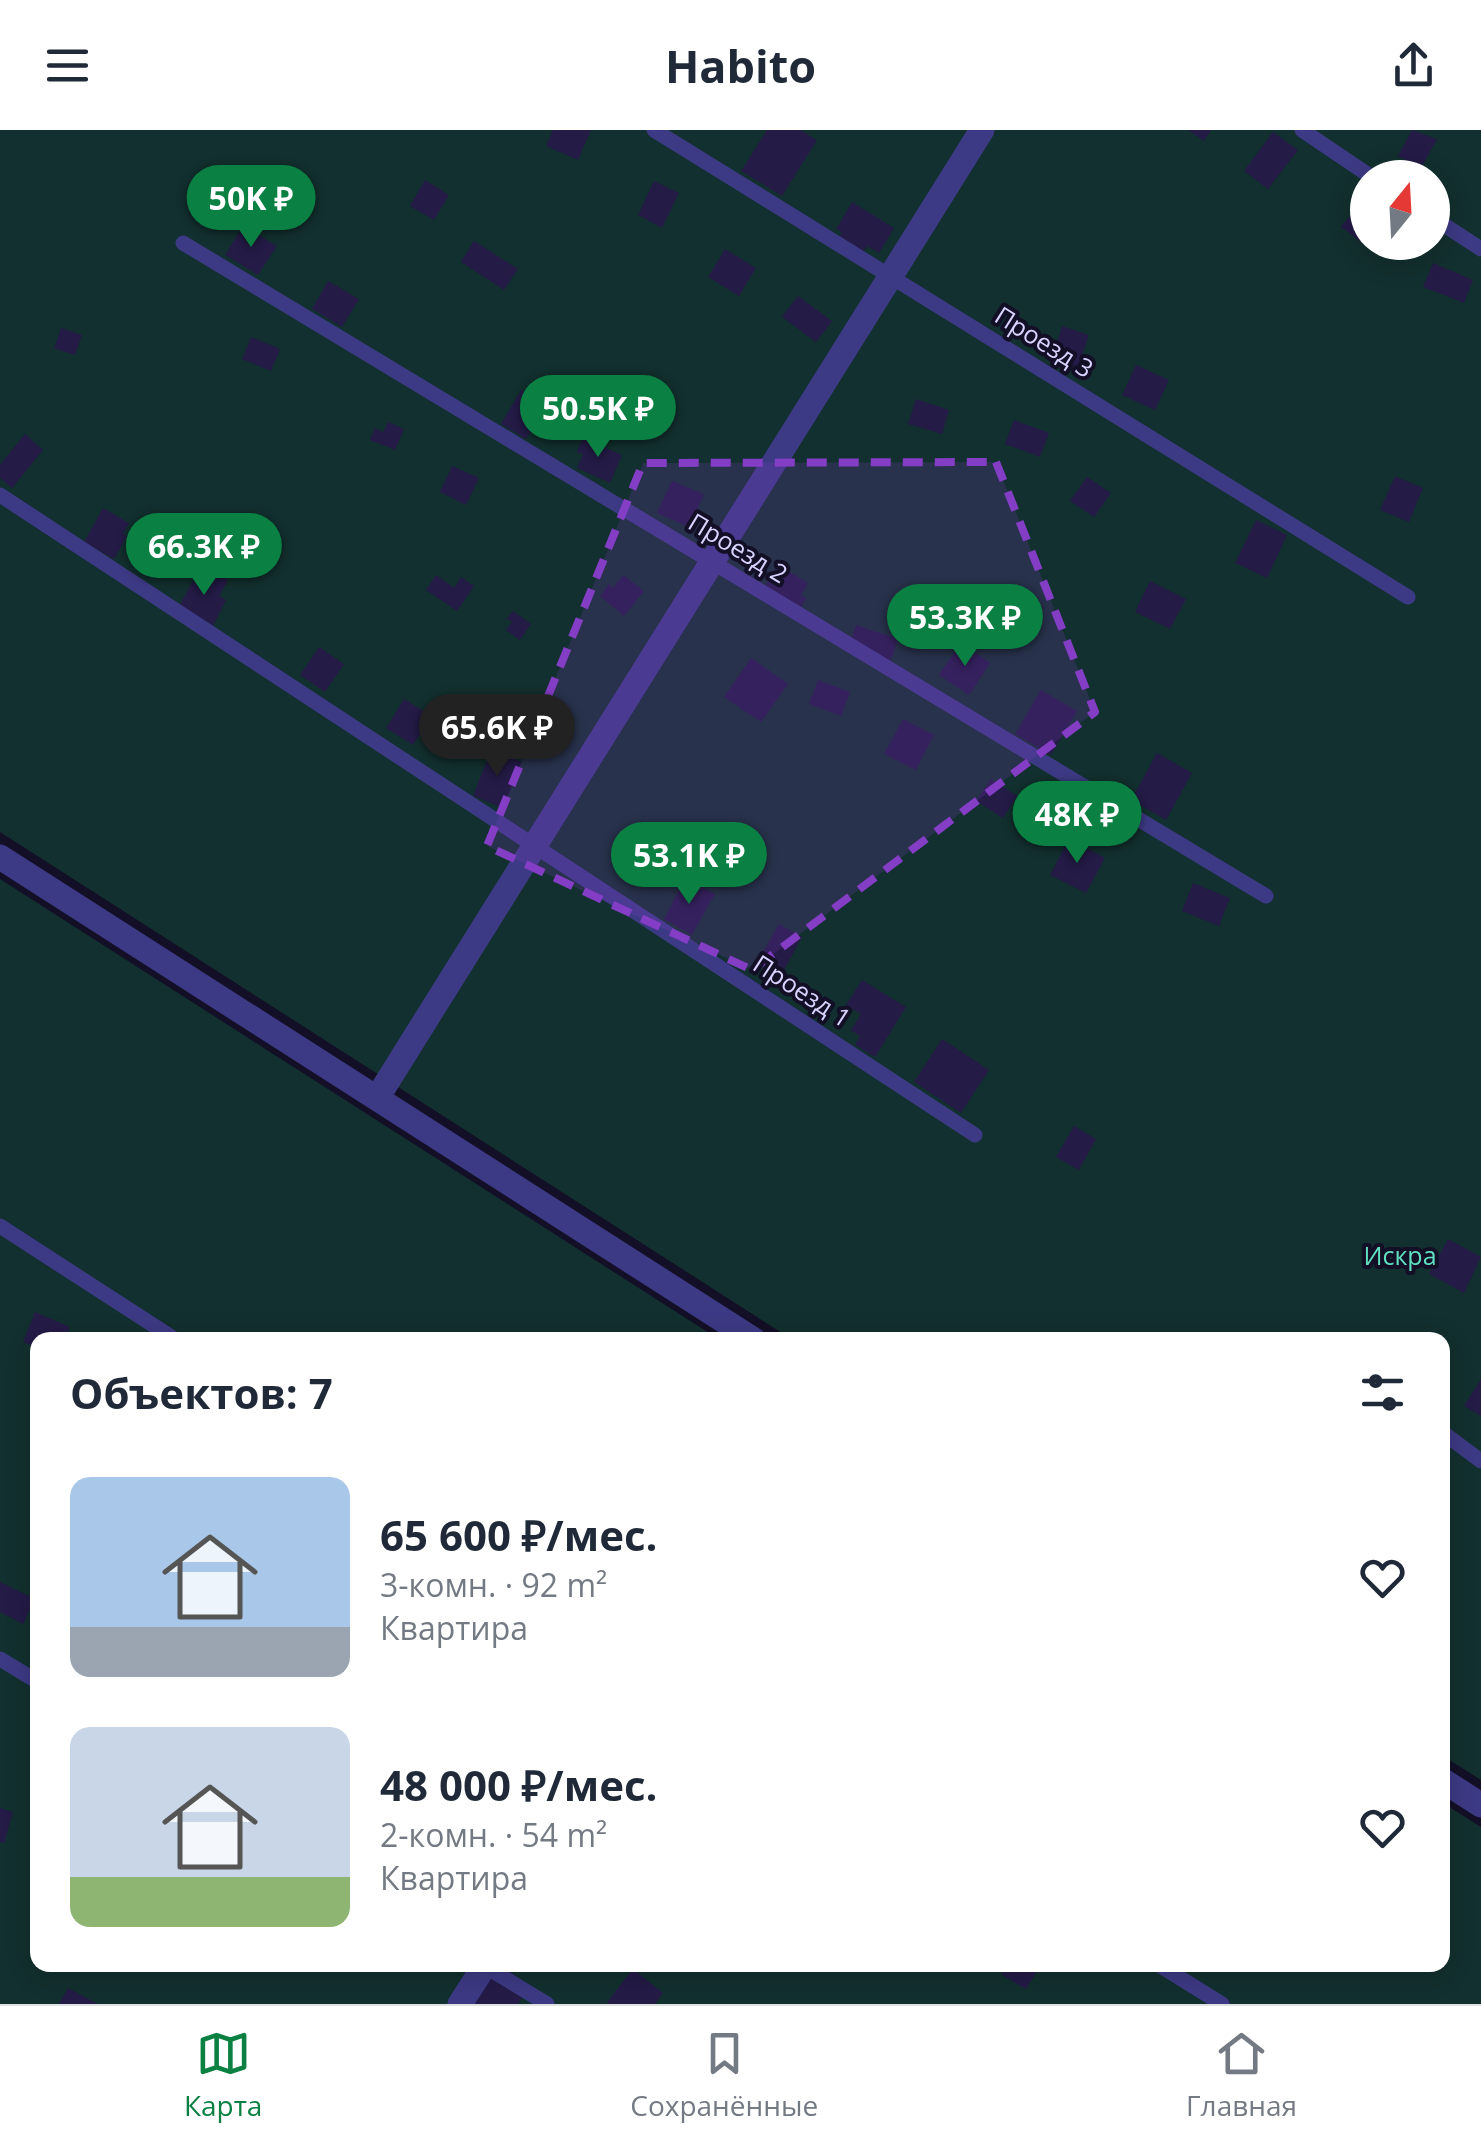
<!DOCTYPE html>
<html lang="ru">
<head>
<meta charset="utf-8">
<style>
  :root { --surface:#fff; --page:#f2f2f3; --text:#1f2937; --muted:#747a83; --line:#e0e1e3; --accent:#0b8043 }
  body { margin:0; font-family:"Open Sans",sans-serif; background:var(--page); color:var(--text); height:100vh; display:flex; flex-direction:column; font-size:38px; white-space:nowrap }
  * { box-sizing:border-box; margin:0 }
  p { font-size:32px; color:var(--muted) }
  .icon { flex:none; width:55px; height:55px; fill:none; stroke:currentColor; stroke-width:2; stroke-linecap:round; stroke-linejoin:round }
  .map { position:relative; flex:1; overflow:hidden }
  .side { position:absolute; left:30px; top:1202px; width:1420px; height:640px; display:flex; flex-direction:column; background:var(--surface); border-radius:20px; box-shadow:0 5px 25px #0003 }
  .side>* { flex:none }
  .needle { width:65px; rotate:18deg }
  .fabs { position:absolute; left:1350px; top:30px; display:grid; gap:20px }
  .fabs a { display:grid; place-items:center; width:100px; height:100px; border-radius:50%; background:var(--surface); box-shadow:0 5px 25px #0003; font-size:50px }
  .price { position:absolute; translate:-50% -85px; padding:0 22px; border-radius:35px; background:var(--accent); color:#fff; font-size:32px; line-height:65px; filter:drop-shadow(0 2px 5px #0008) }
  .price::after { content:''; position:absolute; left:50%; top:60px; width:30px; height:22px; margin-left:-15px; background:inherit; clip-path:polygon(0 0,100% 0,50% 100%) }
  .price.active { background:#222; color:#fff }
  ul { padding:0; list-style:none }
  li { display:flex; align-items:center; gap:30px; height:250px; padding:0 40px }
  li span { display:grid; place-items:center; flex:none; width:280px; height:200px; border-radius:20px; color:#555 }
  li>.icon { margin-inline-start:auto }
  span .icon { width:120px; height:120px; fill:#fffc; stroke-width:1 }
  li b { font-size:42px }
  h2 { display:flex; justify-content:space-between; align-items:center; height:120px; padding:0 40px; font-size:42px }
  header { display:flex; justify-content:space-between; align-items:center; height:130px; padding:0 40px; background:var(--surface); font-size:45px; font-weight:700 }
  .dock { display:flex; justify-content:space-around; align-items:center; height:140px; border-top:2px solid var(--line); background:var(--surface); font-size:28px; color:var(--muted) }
  .dock a { display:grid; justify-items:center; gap:5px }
  .dock .active { color:var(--accent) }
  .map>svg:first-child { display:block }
</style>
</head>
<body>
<header><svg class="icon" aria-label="menu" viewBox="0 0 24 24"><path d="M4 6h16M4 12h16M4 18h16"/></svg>Habito<svg class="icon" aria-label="share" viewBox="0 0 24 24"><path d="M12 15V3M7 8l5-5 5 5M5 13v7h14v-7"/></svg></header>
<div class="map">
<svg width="1481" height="1874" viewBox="0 0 1481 1874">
  <rect width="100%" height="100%" fill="#130f26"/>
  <path fill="#12302f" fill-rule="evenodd" d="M0 0H1481V1650L1443 1626 1442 1210H793L0 702ZM1368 48H1432V112H1368Z
    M0 749 720 1210H38V1835H1442L1443 1673 1481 1697V1874H0Z"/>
  <path fill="#241b47" d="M553 0H591L578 30 546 16Z
    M767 0H800L817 10 782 66 741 41Z
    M1188 0H1211L1204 11Z
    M1412 0 1437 9 1421 38 1398 26Z
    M1273 2 1298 20 1268 59 1244 41Z
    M425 50 449 65 434 90 410 76Z
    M654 51 679 63 662 98 638 85Z
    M852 72 894 98 879 123 867 116 860 126 836 112 842 102 836 99Z
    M1358 76 1368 83V112H1379L1373 121 1341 97Z
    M243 96 277 116 258 145 225 125Z
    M474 111 518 139 504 160 461 132Z
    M725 119 756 138 739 166 708 147Z
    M1433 133 1473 150 1464 173 1423 157Z
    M328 151 359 169 342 197 312 179Z
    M798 166 832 191 816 212 782 187Z
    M1062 196 1089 205 1078 238 1052 230Z
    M61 198 82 205 75 225 54 218Z
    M251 207 280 219 271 241 242 229Z
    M1136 235 1169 250 1155 280 1122 265Z
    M521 260 546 276 526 309 501 294Z
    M916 269 949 280 942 304 908 294Z
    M1014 290 1049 303 1040 327 1005 314Z
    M388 292 404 299 395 320 370 310 375 298 383 302Z
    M25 304 43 320 12 358 0 348V335Z
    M583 308 622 325 610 353 577 338 583 324 577 322Z
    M452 336 479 348 466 375 440 362Z
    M1395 346 1423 358 1409 392 1380 380Z
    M1087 347 1111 363 1094 387 1070 371Z
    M672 351 704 364 689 397 657 383Z
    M103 378 129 393 123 404 127 406 114 429 84 412Z
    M1256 390 1287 405 1267 448 1235 433Z
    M778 435 808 453 801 465 806 468 796 486 760 465Z
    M201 436 228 450 219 466 226 470 212 498 177 480Z
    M436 445 454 458 461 447 474 456 457 481 426 460Z
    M623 445 644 461 624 486 600 466 609 454 613 458Z
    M1150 451 1186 469 1170 499 1135 482Z
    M513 481 531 494 520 510 506 500 512 492 507 489Z
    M856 495 898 509 889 535 850 513Z
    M961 513 990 533 969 565 939 545Z
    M319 517 344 534 325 562 300 545Z
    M751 528 788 554 761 592 724 567Z
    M818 550 850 562 841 586 809 574Z
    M1041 560 1077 581 1051 625 1015 604Z
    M404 569 432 586 413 615 386 598Z
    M903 589 934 605 916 640 884 624Z
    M491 620 522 632 503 678 473 666Z
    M1157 623 1192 643 1166 690 1131 670Z
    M991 649 1017 666 1003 688 976 671Z
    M1069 709 1105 728 1086 763 1050 745Z
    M685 749 715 764 692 805 664 789Z
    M1193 753 1230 768 1219 796 1182 781Z
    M779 794 802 807 782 844 758 831Z
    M862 850 906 877 875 927 855 915 860 906 851 900 861 884 846 875Z
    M942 909 989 940 961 983 914 952Z
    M1074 996 1096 1009 1079 1040 1056 1027Z
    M1448 1109 1481 1127 1464 1163 1429 1144Z
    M35 1182 70 1197 64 1210H38V1218L23 1212Z
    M1481 1249V1286L1464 1276Z
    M0 1452 35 1469 23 1494 0 1482Z
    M0 1678 13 1682 4 1713 0 1712Z
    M1008 1835H1041L1026 1859 1002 1845Z
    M633 1839 663 1863 655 1874H609L607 1872Z
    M490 1847 522 1867 518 1874H473Z
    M68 1858 98 1874H59Z"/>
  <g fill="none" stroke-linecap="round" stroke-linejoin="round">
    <path stroke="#3d3a85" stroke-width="15" d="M654 0 1408 467
      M1302 0 1373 48
      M1432 87 1481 119
      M183 113 1266 766
      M0 365 975 1005
      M0 1096 176 1210
      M1442 1302 1481 1331
      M0 1529 38 1552
      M483 1835 547 1874
      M1159 1835 1222 1874"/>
    <path stroke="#3d3a85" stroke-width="25" d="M0 727 754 1210
      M377 968 982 0
      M1442 1650 1481 1675
      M460 1874 485 1835"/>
  </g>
  <path fill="#843dc5" fill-opacity="0.2" stroke="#843dc5" stroke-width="8" stroke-dasharray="20 12" stroke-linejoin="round" d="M996 332 1095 582 752 840 487 716 643 333Z"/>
  <g text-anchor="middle" stroke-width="8" stroke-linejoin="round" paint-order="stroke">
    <g font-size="25" fill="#d9d4ff" stroke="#130f26">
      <text transform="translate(1044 212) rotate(32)" y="9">Проезд 3</text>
      <text transform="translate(738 418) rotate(31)" y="9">Проезд 2</text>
      <text transform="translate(802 861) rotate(33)" y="9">Проезд 1</text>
    </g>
    <g font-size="25" fill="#5fe0c0" stroke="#130f26">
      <text x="1400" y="1135">Искра</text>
    </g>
  </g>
</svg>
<div class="fabs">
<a><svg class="needle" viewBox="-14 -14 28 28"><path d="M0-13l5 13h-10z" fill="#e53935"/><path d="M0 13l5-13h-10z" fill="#747a83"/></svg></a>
</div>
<b class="price" style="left:251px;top:120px">50K ₽</b>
<b class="price" style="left:598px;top:330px">50.5K ₽</b>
<b class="price" style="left:204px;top:468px">66.3K ₽</b>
<b class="price" style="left:965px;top:539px">53.3K ₽</b>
<b class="price active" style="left:497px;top:649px">65.6K ₽</b>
<b class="price" style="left:1077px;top:736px">48K ₽</b>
<b class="price" style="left:689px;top:777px">53.1K ₽</b>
<section class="side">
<h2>Объектов: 7<svg class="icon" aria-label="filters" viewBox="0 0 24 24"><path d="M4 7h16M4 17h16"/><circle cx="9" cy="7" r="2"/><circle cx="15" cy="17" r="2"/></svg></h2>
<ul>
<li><span style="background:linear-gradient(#a9c7e8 75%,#9aa5b1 0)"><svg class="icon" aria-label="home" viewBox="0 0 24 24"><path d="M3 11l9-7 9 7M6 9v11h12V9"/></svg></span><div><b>65 600 ₽/мес.</b><p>3-комн. · 92 m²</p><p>Квартира</p></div><svg class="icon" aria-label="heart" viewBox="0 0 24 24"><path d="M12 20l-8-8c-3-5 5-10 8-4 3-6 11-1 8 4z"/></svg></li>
<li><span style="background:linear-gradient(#c9d6e8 75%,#8fb573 0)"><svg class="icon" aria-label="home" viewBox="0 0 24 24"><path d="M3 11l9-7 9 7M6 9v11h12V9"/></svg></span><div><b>48 000 ₽/мес.</b><p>2-комн. · 54 m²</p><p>Квартира</p></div><svg class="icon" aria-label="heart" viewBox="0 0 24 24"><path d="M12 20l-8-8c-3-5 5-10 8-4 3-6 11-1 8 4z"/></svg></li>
</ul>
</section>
</div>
<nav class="dock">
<a class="active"><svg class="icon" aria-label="map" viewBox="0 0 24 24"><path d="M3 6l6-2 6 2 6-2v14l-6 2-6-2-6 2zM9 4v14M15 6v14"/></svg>Карта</a>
<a><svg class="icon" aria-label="saved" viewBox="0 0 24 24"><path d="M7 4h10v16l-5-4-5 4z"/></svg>Сохранённые</a>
<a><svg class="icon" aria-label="home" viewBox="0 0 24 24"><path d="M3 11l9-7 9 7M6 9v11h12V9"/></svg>Главная</a>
</nav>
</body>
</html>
